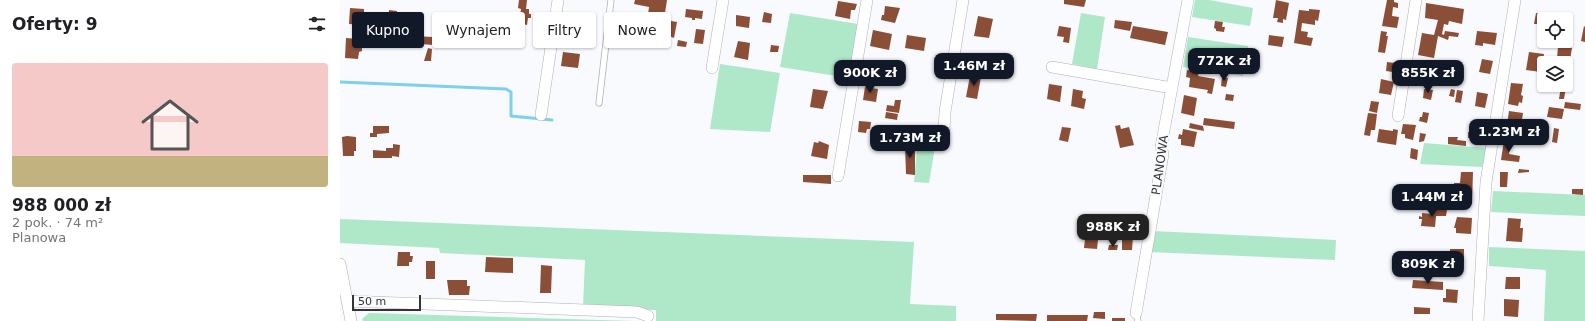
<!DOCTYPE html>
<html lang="pl">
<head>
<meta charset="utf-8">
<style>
  :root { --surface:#fff; --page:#f2f2f2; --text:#202124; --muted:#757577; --line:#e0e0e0; --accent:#111827 }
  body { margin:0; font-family:"DejaVu Sans",sans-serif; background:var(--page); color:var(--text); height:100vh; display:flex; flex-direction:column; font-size:15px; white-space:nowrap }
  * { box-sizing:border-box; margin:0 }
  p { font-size:13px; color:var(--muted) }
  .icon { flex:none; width:22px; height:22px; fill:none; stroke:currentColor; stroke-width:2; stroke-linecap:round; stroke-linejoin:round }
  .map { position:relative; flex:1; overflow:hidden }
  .details { display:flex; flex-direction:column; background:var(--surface); width:340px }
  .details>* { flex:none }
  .guide { position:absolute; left:12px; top:12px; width:380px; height:36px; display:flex; gap:8px }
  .tools { position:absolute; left:1197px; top:12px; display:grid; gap:8px }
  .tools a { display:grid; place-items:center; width:36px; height:36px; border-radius:4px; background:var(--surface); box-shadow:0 1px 3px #0004; font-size:20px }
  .scale { position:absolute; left:12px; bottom:10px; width:69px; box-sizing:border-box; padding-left:4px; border:2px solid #343436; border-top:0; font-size:11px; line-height:14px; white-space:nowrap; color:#343436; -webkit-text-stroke:3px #f9fafe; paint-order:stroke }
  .price { position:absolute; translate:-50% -34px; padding:0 9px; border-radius:8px; background:var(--accent); color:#fff; font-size:13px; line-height:26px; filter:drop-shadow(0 1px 2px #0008) }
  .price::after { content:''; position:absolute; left:50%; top:24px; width:12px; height:9px; margin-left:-6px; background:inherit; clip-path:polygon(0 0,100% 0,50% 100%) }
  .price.current { background:#222; color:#fff }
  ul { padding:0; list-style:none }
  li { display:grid; align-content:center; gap:8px; height:212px; padding:0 12px }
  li+li { border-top:1px solid var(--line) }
  li span { display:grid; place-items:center; height:124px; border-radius:4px; color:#555 }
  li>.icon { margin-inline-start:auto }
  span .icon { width:72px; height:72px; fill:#fffc; stroke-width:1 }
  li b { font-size:17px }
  h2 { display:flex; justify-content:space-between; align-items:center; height:48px; padding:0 12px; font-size:17px }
  .pill { padding:0 14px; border-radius:4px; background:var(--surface); box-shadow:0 1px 3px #0004; font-size:14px; line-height:36px }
  .pill.current { background:var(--accent); color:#fff }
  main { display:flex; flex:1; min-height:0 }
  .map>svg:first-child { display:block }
</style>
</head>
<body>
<main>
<section class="details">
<h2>Oferty: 9<svg class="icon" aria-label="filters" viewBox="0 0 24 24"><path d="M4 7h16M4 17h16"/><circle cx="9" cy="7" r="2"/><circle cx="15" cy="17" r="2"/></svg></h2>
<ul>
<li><span style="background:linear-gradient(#f6c9c9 75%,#c2b280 0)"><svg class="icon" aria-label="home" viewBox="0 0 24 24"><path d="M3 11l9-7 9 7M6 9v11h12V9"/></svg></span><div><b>988 000 zł</b><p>2 pok. · 74 m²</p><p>Planowa</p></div></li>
</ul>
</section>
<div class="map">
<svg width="1245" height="321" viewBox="0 0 1245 321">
  <rect width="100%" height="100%" fill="#f9fafe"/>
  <path fill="#aee8c8" d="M855 0H869L913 8 910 26 852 17Z
    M450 13 518 24 509 78 440 67Z
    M741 13 765 17 757 69 732 64Z
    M848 37 908 46 903 76 843 67Z
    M380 64 440 73 430 132 370 129Z
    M578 139 596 141 589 183 574 182Z
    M1084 143 1146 148 1142 167 1080 164Z
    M1153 191 1245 195V216L1151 212Z
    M0 219 574 242 570 304 616 306V321H316V310L243 307 245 260 100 253 99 248 0 243Z
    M813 231 996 240 995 260 809 252Z
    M1149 247 1245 251V321H1204L1206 270 1149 266Z
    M29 313 294 321H23L22 319Z"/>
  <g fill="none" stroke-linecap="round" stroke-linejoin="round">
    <path stroke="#7fcfed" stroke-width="3" d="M0 82 166 89 171 92V116L212 120"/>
  </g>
  <path fill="#8b4e37" d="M179 0H187L186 9H189V14H191V18H188L187 25 179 23 181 9 178 8Z
    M295 0H327L323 26 307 23 309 7 294 4Z
    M724 0H746L744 7 724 4Z
    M936 0 949 3 946 20 943 19V23L937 22 938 18H933Z
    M1047 0H1054V2L1058 3V8L1053 7 1052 16 1059 17 1057 28 1042 26Z
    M498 1 517 4 515 10H511L510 19 495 16Z
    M1086 3 1124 9 1122 24 1109 21 1108 25 1104 24 1102 34 1104 35 1105 31 1119 33 1118 37 1109 36 1108 40 1098 36 1094 58 1078 55 1082 33 1094 35 1098 20 1085 18Z
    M545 6 560 8 555 23 541 20 542 15H544Z
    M10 8 24 9V14H27V20H23V25L9 24Z
    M346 9 363 11 362 19 355 18V20H352V18L345 17Z
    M969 9 980 10 978 21 975 20V25L962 23 961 31 968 32 967 37 973 38 971 46 954 43 959 10 969 11Z
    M49 10 57 11 56 26H48Z
    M424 12 432 14 431 23 422 22Z
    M1196 13 1215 16 1214 19H1204L1203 29 1197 28 1198 24H1194Z
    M396 15 410 17 409 28 396 26Z
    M638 16 653 19 649 38 634 36Z
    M775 20 792 22 790 31 774 28Z
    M331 21 337 22 334 38 329 36Z
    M875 21 883 22 882 27H885L884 32 876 31V29L874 28Z
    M719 26 731 28 729 43 723 42 724 37 717 36Z
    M793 26 828 32 825 45 790 38Z
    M1244 26 1245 27V42L1241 41Z
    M356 29 365 30 363 44 354 43Z
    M533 30 552 34 549 50 530 46Z
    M1041 31 1047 32 1046 36H1048L1045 53 1038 52Z
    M1137 31 1157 33 1155 45 1143 43V46L1135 45Z
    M23 34 52 36 51 44 23 43Z
    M567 35 586 38 584 51 565 48Z
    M929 35 944 37 942 47 928 45Z
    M73 36 93 37V45L80 44V48L72 47Z
    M1198 37 1203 38V42L1197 41Z
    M6 38 19 39V45L22 47V51L19 52 18 59 5 58Z
    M338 40 347 42 346 47 337 46Z
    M398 41 410 43 408 60 394 57Z
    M431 45 439 46 438 52H430Z
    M1218 46 1232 48 1230 60 1217 58Z
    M88 48 92 49 91 61H84Z
    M907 50 916 51 912 74 904 72Z
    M223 52 240 54 238 68 221 66Z
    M1189 52 1204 54 1201 72 1186 70Z
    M1142 59 1153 61 1150 74 1139 72Z
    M536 62 548 64 546 78 534 76Z
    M1047 62 1055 63 1053 72 1046 71Z
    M1077 64 1095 68V73L1090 72 1089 81 1074 78Z
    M1097 66H1101L1100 76H1095Z
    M847 70 859 72 858 76 875 79 872 94 867 93 868 90 849 87 850 78 846 77Z
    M1101 72 1114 74 1112 85 1100 83Z
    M630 76 641 77 637 99 626 97Z
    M882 77 888 78 886 87 881 86Z
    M1041 79 1054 82 1051 95 1039 93Z
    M1171 83 1183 84 1181 95 1183 96 1182 103 1179 102 1178 106 1168 104Z
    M709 84 722 86 720 102 707 99Z
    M1221 86 1226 87 1224 99H1219Z
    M525 87 538 89 536 102 523 100Z
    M473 89 488 91 483 109 470 107Z
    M733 89 743 91 742 98 746 99 744 109 731 106Z
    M1084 89 1093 90 1091 100 1083 98Z
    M1111 89 1115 90 1114 97 1109 96Z
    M1117 90 1123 91 1121 103 1115 102Z
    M1137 92 1148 94 1145 108 1135 106Z
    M886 94 894 95 893 101 885 100Z
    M844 95 857 98 854 116 841 113Z
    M555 100H561L559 113 546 111 547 105 554 106Z
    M1031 101 1039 102 1037 113 1029 111Z
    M1225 102 1241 104 1240 110 1224 108Z
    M1209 107 1224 109 1222 119 1207 117Z
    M1169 111 1183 113 1180 134 1166 131Z
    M546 112 558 114 557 120 545 118Z
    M1083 112 1089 113 1087 123 1079 121 1080 117H1082Z
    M1028 113 1037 114 1035 130H1031L1030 136 1024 135Z
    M864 118 895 122 894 129 863 125Z
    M519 121 531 122 530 129H527L526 133 518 132Z
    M850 123 863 126 864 131 849 128Z
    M1063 124 1076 125 1073 140 1065 138V134H1061Z
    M780 125 781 129 789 127 794 145 780 148 775 126Z
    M33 126H49V133L37 134V137H30V133H33Z
    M722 127 731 128 728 142 719 140Z
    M1132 128 1144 129 1142 143H1138V145H1135L1136 142H1131L1132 138H1128V132L1132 133Z
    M1214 128 1219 129 1217 143 1212 142Z
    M843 129 857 132 854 147 841 145V139H838L839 134 842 135Z
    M1039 129 1053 131V129L1058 130 1056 145 1037 142Z
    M1080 133 1086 134 1084 141 1080 142H1079Z
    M7 136 16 137V151H14V156H3L2 137Z
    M1108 137H1118L1117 140 1126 141V146L1108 144Z
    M1164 140 1171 141 1169 154 1180 156 1179 162 1161 160Z
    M479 141 489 145 487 159 471 156 474 142 478 143Z
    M53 144 60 145 59 157 52 156V158H33V150L46 151V148H53Z
    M565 145H575V175L566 174Z
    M1071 148 1078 150 1077 160 1070 158Z
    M1179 169 1189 170V172L1178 173Z
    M1121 172H1133L1132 204 1116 203 1117 200 1113 199V194L1117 195V189H1114V183H1120Z
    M1160 172H1168L1167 187H1160Z
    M463 175H491V184L463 182Z
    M1078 187 1091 188 1090 202 1078 201Z
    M1232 189H1243V195L1232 194Z
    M1092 209 1107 210 1106 216H1096L1095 227 1081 226 1082 219H1079V216L1082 217V213L1092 214Z
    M1117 217 1132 218 1131 234 1116 233V228H1114Z
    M1168 218 1181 219 1180 228H1183L1182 242 1166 241Z
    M782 237H793L792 250H782Z
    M745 239 758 240 757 249 744 248Z
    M769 245H778L777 250H768Z
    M1110 249H1124V262L1110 261Z
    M58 252H70V256H73L72 262H69V266H57Z
    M1076 255H1085L1084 261H1076Z
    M146 257 173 258V273L145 272Z
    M86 261H95V279H86Z
    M201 265 212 266 211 293H200Z
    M1166 277H1180V289H1165Z
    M107 280H127V286H130L129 295H109Z
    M1073 280 1103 282V290L1072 288Z
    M1106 289 1118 290 1117 303 1103 302V298H1106Z
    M1164 299 1179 300 1178 317 1164 316Z
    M1074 307 1090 308V314H1074Z
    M754 312H765V319L753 318Z
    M656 314H697L696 321 656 320Z
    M707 315H748L747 321H707Z
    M772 318H785V321H772Z"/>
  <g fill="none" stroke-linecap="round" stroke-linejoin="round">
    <defs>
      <path id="service" d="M259 103 271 0
        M796 313 798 321"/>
      <path id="minor" d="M214 29 243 32
        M712 67 832 88
        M372 68 383 0
        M201 115 218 0
        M1058 116 1076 0
        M604 132 605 112 623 0
        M498 176 527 0
        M0 264 11 321
        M7 301 297 312 308 316
        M796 313 823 154 821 147 848 0
        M1138 321 1146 182 1175 0"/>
    </defs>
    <use href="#service" stroke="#b0b1b5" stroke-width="7"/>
    <use href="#minor" stroke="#b0b1b5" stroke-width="12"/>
    <use href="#service" stroke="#fff" stroke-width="5.5"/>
    <use href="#minor" stroke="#fff" stroke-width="11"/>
  </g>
  <g text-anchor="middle" stroke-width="4" stroke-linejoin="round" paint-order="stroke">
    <g font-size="12" fill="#343436" stroke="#f9fafe">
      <text transform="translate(820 165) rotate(-82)" y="4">PLANOWA</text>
    </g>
  </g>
</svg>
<div class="tools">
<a><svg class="icon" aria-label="locate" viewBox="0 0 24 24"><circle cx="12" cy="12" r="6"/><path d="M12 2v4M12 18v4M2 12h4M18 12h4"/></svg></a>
<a><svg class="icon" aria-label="layers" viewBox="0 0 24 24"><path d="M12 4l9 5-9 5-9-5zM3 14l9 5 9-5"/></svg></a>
</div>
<div class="scale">50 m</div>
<b class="price" style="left:884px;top:82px">772K zł</b>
<b class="price" style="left:634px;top:87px">1.46M zł</b>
<b class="price" style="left:530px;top:94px">900K zł</b>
<b class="price" style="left:1088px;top:94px">855K zł</b>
<b class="price" style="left:1169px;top:153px">1.23M zł</b>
<b class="price" style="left:570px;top:159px">1.73M zł</b>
<b class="price" style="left:1092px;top:218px">1.44M zł</b>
<b class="price current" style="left:773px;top:248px">988K zł</b>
<b class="price" style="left:1088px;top:285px">809K zł</b>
<div class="guide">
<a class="pill current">Kupno</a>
<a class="pill">Wynajem</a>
<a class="pill">Filtry</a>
<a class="pill">Nowe</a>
</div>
</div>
</main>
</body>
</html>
